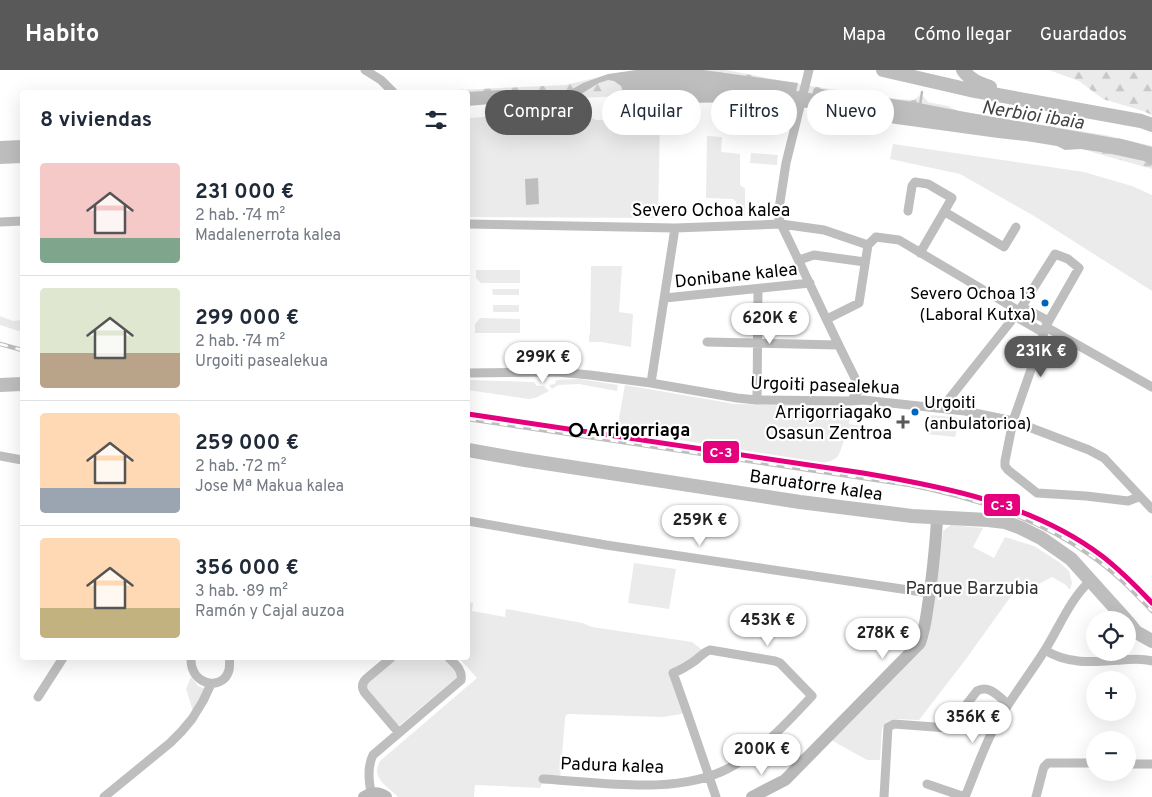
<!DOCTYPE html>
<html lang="es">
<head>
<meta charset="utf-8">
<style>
  :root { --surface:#fff; --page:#f6f6f7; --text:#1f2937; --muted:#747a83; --line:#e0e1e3; --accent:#595959 }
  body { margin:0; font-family:Overpass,sans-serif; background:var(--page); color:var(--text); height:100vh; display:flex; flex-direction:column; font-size:19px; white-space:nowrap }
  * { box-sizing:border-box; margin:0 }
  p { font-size:16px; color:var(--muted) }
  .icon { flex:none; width:28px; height:28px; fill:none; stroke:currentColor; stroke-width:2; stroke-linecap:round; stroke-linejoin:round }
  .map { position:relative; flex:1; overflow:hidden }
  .side { position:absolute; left:20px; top:20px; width:450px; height:570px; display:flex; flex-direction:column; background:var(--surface); border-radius:5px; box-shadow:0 5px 20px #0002 }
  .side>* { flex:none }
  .hud { position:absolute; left:485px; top:20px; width:475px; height:45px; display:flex; gap:10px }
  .buttons { position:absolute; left:1086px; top:541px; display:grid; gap:10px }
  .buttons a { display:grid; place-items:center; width:50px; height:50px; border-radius:50%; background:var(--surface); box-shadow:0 5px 20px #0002; font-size:25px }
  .price { position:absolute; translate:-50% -42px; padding:0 11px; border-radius:18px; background:#fff; color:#222; font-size:16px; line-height:32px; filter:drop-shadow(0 1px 2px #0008) }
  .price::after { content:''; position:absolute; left:50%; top:30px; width:15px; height:11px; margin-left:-8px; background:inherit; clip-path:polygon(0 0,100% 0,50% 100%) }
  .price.on { background:var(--accent); color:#fff }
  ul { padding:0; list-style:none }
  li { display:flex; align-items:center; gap:15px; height:125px; padding:0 20px }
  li+li { border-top:1px solid var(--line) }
  li span { display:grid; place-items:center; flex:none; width:140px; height:100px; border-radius:5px; color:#555 }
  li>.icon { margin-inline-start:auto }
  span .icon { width:60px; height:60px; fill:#fffc; stroke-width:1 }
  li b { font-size:21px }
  h2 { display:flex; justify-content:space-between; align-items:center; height:60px; padding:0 20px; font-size:21px }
  .pill { padding:0 18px; border-radius:22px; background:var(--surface); box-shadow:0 5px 20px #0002; font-size:18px; line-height:45px }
  .pill.on { background:var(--accent); color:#fff }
  header { display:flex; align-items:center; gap:30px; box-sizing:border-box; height:70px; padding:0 25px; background:var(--accent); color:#fff }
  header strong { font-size:24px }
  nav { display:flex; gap:28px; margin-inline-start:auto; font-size:18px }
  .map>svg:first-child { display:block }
</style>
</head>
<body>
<header>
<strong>Habito</strong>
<nav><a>Mapa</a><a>Cómo llegar</a><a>Guardados</a></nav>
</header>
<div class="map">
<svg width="1152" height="727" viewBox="0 0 1152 727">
  <defs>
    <pattern id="forest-firs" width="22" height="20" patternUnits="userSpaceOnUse" patternTransform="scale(1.25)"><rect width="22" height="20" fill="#ebebeb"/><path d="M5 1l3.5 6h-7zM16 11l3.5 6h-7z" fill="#c8c8c8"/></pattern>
  </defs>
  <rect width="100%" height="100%" fill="#fff"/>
  <path fill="#ebebeb" d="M577 41 596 50H660L658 148 468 147V48Z
    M707 66 722 67 721 82 740 84V114L741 116 745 118V145H738V134H736V131H734V129L706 128Z
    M893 74 1084 102 1132 116 1152 125V221L1034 146 960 104 890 89Z
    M751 83 778 85 777 95 750 93Z
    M591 196H622L619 242 633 244 631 277 601 272H589V265H590Z
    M476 200H520V213H481L476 208Z
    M492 219H519V225H493Z
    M493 235H519V242H493Z
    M0 246 13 251 22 250V262L0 255Z
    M480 248 520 249V263H475V254Z
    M580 309 618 315 617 321 579 314 558 315 552 319 549 315 555 314 556 310Z
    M468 310 534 312 537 316H544L549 321 535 328 529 329 468 320Z
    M625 315 735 334 851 336 849 354 877 358 876 367 847 363C847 366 845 368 844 371 838 385 841 389 823 393L656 366V360L618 354Z
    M930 345 960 348 955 367 927 364Z
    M951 455 983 458 973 477 994 488 1005 467 1034 476 1059 492 1069 501 1072 513 1070 520 1066 515 1052 507 1039 514 1019 515 966 589 919 650 894 649 886 652 882 658 880 690H867L831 670 925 575 929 565 943 461Z
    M634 493 676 499 669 539 628 533Z
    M468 532 473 533 472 541 505 547 506 539 582 553 592 557 692 572 705 582 677 601 687 643 663 647 569 644 566 645 565 649 560 709H544L540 718 475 715 474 727H398C388 716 370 709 380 691L477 608 459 588H468Z
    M396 588H444L458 604 457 607 400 655H398L365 616V614Z
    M191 607 198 616 205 619 193 641 186 619Z"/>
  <path fill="url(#forest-firs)" d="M644 0H726L804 15 897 29 914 30 921 24 928 32 948 36 958 41 1105 65 1148 75 1152 76V99L1039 67 759 21 468 32V22H417L565 15 599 7Z
    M1049 0H1152V45L1143 41 1103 29 1079 11Z"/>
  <path fill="#bebebe" d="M636 0H703L798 13 792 38 754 32 681 33 651 40 635 38 630 35 621 16 614 11 608 10 599 13 581 24 562 32 501 33 468 36 467 22 502 20 530 21 544 24H564L583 13 608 4Z
    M814 18 914 32 965 42 1126 70 1152 77V95L1144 91 1107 83 1081 79 1065 80 1057 76 1026 71 998 68 896 54 808 39Z
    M22 70V93L0 94V71Z
    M538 108 539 134 526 135 525 109Z"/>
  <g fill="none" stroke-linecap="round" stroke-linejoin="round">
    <path stroke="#bebebe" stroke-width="2.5" d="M920 35 922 22"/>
    <path stroke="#bebebe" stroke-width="15" d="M774 25 830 34"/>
    <path stroke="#bebebe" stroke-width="9" d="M365 0 381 10 393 22
      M809 0 786 93 778 145 781 154C807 207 831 261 858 314L859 320 851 331
      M908 141 912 116 915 112 928 114 952 128 920 183
      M945 142 1004 177 1016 157
      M0 152 22 151
      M468 154 675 158 781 154 824 160 868 175 876 167 899 170 1019 241
      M799 190 814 185 865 192
      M665 228 810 213
      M1019 241 1022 239H1026L1045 249 1047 254 1013 351 1005 391V396L1008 400 1037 423 1086 426 1128 431 1136 428 1139 426
      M1019 241 1018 246 1020 249 1039 260H1042L1046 257
      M827 249 859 233 868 175
      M1046 257 1152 317
      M707 272 838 275
      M468 303 557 302 590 305 651 313 737 328 757 330 851 331 863 330 965 341 1013 351 1089 380 1104 388 1152 439
      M651 313 675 158
      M757 330 758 219
      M951 339 949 329 1019 241 1055 184 1068 189 1079 198 1047 254
      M0 386 22 390
      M468 451 606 475 929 523
      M1045 580C1068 595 1095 592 1121 590 1131 589 1142 588 1152 591
      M191 588C191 592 191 596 193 600 199 616 224 619 229 600 230 596 229 591 230 588
      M391 588 366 609C362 613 361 618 365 623L399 663
      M38 627 63 588
      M1128 694H1152
      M543 709C600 712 677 726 729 698 761 681 787 653 812 626L780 593 775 591 710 580C704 582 701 586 696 590 689 595 681 600 673 603 688 644 702 686 716 727
      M927 714 965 727
      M371 723C369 711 367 697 373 685L461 610C463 600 455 594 449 588
      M104 727 170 673 181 662 192 649 203 631 211 614
      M884 727 888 657 894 654 948 658 977 621C989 614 999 627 1008 634
      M965 727C974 705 982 682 993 660 1008 632 1028 607 1045 580 1060 556 1070 529 1091 510
      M1036 727 1043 700 1044 697 1048 693H1095"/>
    <path stroke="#b8b8b8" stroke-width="12" d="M364 727C372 722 379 722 386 727
      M752 727 785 710 920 573C926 557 927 539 930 522 933 497 936 473 937 448"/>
    <path stroke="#bebebe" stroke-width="14" d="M883 0 970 20 1141 51 1152 55
      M963 0C970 10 979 13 990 17
      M0 315 22 314
      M468 380 525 390 800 432 912 446 988 450 1005 452 1021 458 1041 468 1071 489 1126 550
      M1128 552 1136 562 1152 571"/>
    <defs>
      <path id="rail" d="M0 274 22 280
        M468 349 910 415C974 428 1036 447 1090 485 1113 500 1133 521 1152 541"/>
    </defs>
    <use href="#rail" stroke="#bebebe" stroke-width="4.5"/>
    <use href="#rail" stroke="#fff" stroke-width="2.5" stroke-dasharray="8" stroke-linecap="butt"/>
    <defs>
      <path id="rail-1" d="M468 344 863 403C946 417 1033 434 1102 486 1120 500 1136 516 1152 533"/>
    </defs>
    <use href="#rail-1" stroke="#fff" stroke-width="9"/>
    <use href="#rail-1" stroke="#e5007d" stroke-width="5"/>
  </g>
  <g fill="#0065bd" stroke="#fff" stroke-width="2">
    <circle cx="1045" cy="233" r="4.5"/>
    <circle cx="915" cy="342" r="4.5"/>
  </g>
  <path fill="#595959" stroke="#fff" stroke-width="2" d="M900.5 344.5h5v5h5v5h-5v5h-5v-5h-5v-5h5z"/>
  <circle fill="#fff" stroke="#000" stroke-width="2.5" cx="576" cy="360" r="6"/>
  <g text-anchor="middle" stroke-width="4.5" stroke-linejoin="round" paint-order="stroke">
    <g font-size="17" fill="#000" stroke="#fff" text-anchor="end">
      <text x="1036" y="229">Severo Ochoa 13<tspan x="1036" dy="21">(Laboral Kutxa)</tspan></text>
      <text x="924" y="338" text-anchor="start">Urgoiti<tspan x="924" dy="21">(anbulatorioa)</tspan></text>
    </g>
    <g font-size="18" fill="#000" stroke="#fff">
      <text x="711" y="146">Severo Ochoa kalea</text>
      <text transform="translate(736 205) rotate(-6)" y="6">Donibane kalea</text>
      <text transform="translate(825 315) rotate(2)" y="6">Urgoiti pasealekua</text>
      <text transform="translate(816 415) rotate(8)" y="6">Baruatorre kalea</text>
      <text transform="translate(612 695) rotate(2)" y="6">Padura kalea</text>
    </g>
    <g font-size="18" fill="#000" stroke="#fff" text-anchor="end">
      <text x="892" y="348">Arrigorriagako<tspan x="892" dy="21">Osasun Zentroa</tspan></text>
    </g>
    <g font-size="18" font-weight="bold" fill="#000" stroke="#fff" text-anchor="start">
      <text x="587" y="366">Arrigorriaga</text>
    </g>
    <g font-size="18" fill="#323232" stroke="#fff">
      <text x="972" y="524">Parque Barzubia</text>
    </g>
    <g font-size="19" font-style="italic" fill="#434343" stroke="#fff">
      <text transform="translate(1033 44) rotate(9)" y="7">Nerbioi ibaia</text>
    </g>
  </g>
  <g stroke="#fff" stroke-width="2">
    <rect x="702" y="370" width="38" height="24" rx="5" fill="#e5007d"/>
    <rect x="983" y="423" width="38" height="24" rx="5" fill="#e5007d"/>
  </g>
  <g font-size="14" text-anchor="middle" font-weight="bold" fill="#fff">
    <text x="721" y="387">C-3</text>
    <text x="1002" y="440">C-3</text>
  </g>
</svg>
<div class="buttons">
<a><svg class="icon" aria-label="locate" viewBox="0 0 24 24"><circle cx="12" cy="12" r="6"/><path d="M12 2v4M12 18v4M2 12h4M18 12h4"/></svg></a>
<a>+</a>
<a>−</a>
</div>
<b class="price" style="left:770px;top:275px">620K €</b>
<b class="price on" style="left:1041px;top:308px">231K €</b>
<b class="price" style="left:543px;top:314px">299K €</b>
<b class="price" style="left:700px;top:477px">259K €</b>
<b class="price" style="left:768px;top:577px">453K €</b>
<b class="price" style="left:883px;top:590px">278K €</b>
<b class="price" style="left:973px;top:674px">356K €</b>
<b class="price" style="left:762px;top:706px">200K €</b>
<div class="hud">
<a class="pill on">Comprar</a>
<a class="pill">Alquilar</a>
<a class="pill">Filtros</a>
<a class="pill">Nuevo</a>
</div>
<section class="side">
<h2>8 viviendas<svg class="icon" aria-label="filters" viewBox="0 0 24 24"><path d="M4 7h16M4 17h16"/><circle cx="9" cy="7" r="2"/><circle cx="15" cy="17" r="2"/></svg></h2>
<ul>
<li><span style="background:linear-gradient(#f6c9c9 75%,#7fa58c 0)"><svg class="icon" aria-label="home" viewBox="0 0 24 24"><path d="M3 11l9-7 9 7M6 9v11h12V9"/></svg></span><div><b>231 000 €</b><p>2 hab. · 74 m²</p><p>Madalenerrota kalea</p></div></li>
<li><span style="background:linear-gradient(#dfe7d0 65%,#b9a48a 0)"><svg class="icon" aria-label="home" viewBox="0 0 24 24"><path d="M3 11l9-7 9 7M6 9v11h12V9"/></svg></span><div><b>299 000 €</b><p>2 hab. · 74 m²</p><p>Urgoiti pasealekua</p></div></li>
<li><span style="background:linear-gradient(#ffd9b3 75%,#9aa5b1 0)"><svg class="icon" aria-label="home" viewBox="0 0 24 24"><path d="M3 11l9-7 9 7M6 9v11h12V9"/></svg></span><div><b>259 000 €</b><p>2 hab. · 72 m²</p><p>Jose Mª Makua kalea</p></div></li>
<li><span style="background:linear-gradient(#ffd9b3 70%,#c2b280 0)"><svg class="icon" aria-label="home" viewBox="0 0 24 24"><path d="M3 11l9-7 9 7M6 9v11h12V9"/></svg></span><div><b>356 000 €</b><p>3 hab. · 89 m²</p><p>Ramón y Cajal auzoa</p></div></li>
</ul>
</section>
</div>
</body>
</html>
